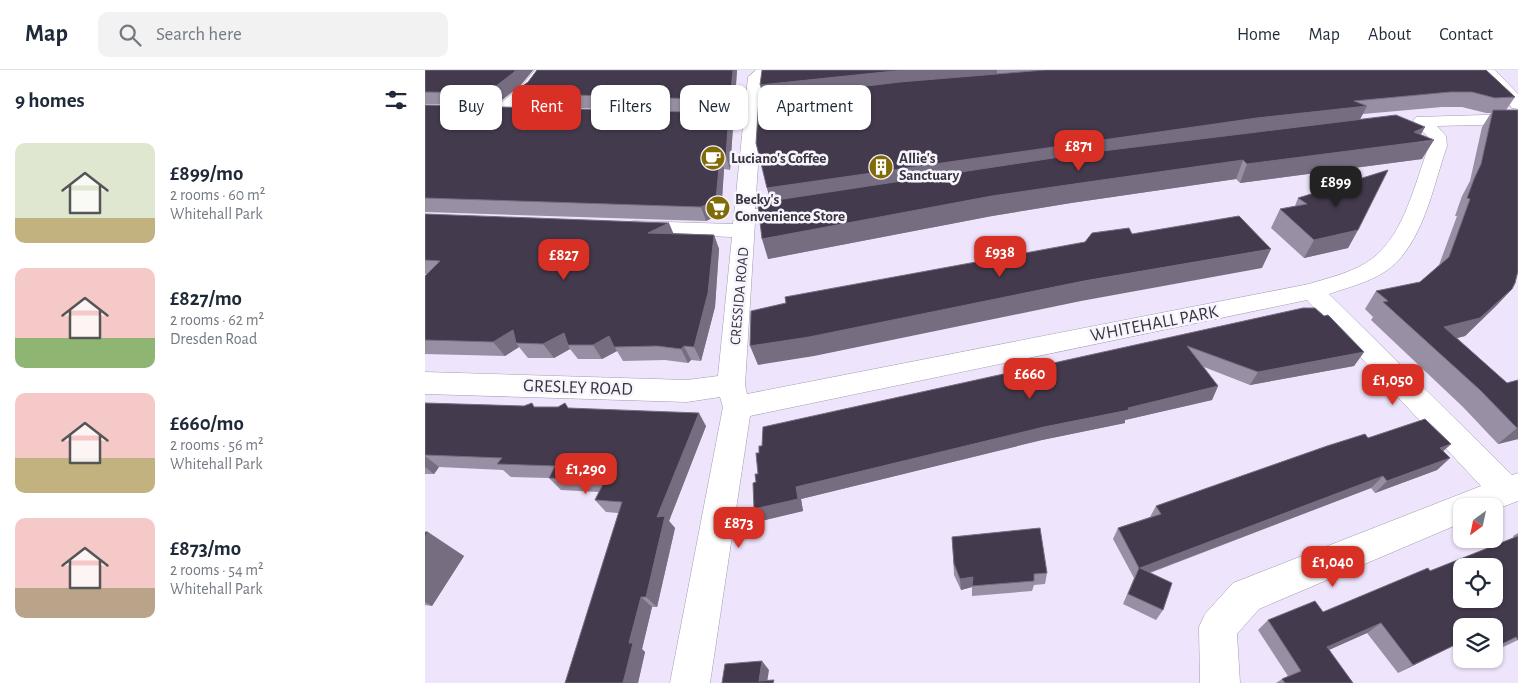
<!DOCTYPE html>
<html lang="en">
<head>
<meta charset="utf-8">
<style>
  :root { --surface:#fff; --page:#f2f2f3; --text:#1f2937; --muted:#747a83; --line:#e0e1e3; --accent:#d93025 }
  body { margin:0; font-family:"Alegreya Sans",sans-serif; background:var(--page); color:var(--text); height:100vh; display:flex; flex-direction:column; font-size:19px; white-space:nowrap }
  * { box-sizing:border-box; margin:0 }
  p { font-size:16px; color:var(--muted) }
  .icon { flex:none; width:28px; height:28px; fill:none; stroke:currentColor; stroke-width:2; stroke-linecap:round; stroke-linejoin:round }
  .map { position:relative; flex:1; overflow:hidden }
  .panel { display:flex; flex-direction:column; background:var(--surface); width:425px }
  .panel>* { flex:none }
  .top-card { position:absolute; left:15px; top:15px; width:475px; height:45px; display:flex; gap:10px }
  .needle { width:32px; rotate:213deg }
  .controls { position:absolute; left:1028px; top:428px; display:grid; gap:10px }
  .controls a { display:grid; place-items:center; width:50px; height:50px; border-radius:10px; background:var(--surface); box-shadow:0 1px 4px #0004; font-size:25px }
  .price { position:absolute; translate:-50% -42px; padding:0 11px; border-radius:10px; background:var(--accent); color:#fff; font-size:16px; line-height:32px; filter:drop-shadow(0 1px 2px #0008) }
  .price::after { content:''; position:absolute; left:50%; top:30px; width:15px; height:11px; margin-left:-8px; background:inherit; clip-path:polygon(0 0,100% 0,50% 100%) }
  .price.current { background:#222; color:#fff }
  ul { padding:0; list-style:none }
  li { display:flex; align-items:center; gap:15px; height:125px; padding:0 15px }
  li span { display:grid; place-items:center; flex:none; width:140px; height:100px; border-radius:10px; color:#555 }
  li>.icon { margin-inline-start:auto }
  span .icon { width:60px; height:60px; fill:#fffc; stroke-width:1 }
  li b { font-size:21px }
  h2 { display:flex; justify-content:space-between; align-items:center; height:60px; padding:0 15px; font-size:21px }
  .pill { padding:0 18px; border-radius:10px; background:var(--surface); box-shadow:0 1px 4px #0004; font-size:18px; line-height:45px }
  .pill.current { background:var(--accent); color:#fff }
  header { display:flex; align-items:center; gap:30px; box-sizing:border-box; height:70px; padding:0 25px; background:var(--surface); border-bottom:1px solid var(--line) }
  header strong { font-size:24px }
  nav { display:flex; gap:28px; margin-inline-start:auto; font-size:18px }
  .search { width:350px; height:45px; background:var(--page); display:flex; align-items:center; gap:12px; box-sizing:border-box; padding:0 18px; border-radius:10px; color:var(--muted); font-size:19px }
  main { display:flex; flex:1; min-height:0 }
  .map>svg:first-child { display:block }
</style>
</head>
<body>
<header>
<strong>Map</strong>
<div class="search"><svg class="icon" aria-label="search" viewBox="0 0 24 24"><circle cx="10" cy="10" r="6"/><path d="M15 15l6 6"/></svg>Search here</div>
<nav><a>Home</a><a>Map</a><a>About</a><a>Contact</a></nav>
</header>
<main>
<section class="panel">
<h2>9 homes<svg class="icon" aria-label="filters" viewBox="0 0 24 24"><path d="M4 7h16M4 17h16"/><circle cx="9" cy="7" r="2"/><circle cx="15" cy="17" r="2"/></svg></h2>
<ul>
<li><span style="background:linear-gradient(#dfe7d0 75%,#c2b280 0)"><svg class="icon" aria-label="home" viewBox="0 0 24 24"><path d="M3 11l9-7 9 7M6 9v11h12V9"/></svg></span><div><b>£899/mo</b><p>2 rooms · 60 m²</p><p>Whitehall Park</p></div></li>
<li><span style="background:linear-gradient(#f6c9c9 70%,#8fb573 0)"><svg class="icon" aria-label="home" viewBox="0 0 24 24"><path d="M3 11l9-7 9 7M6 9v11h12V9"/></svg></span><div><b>£827/mo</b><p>2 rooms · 62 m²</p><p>Dresden Road</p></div></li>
<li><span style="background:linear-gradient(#f6c9c9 65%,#c2b280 0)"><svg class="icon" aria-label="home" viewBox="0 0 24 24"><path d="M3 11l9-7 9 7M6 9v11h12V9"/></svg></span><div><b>£660/mo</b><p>2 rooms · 56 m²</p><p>Whitehall Park</p></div></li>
<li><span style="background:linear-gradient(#f6c9c9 70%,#b9a48a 0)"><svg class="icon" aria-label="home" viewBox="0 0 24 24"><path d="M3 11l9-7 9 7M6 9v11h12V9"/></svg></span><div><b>£873/mo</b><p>2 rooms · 54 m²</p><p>Whitehall Park</p></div></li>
</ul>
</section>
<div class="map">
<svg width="1093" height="613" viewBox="0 0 1093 613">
  <rect width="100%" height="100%" fill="#eee4fb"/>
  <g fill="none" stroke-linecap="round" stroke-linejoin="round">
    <defs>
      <path id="minor" d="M110 0H126C115 15 87 51 68 47L65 43 68 39 96 17Z
        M331 0H349L339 9 330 139 372 133 379 135 382 139 379 143 330 152 320 315 322 324 884 214C906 207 930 202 948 188 980 163 990 112 1004 76L1003 67 988 51 991 47 1093 44V54L1012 56 1021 66 1022 76C1008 116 999 171 964 199 946 212 924 217 904 224L1087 405 1093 403V431L1069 440V436H1036V453L834 539 812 564 815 613H775L774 557 780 544 808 513 1056 416 882 230 325 346 285 613H245L298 337 295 327 262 332 0 324V302L262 310 293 306 307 167 210 163 202 162 199 157 202 152 210 151 308 154 323 7Z
        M1054 0H1070L1093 24V39L1087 38Z"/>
    </defs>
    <use href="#minor" stroke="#a39aaf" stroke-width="1"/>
    <use href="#minor" fill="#fff" fill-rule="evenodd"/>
  </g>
  <path fill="#988fa4" d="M0 0H108L95 16 69 36 0 34Z
    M312 0 309 43 95 36 88 23 103 12Z
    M337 0H1061L1090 27 1081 40 1087 219 1071 236 1040 266 1032 268 1082 313 1093 310V369L1073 374 1038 337 946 250 948 247 940 239 951 221 995 212 1014 195 1032 146H1030L1037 126 1045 111 1057 57 1066 43H1061L1037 37H1017L938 44 935 49 1000 57 995 65 997 89 815 113 811 109 646 133 567 146 343 189 346 133 342 118Z
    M0 35 304 43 308 57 305 100 299 99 296 144 281 151 0 142Z
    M873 128 933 160 923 178 879 188 846 158 855 139 870 136Z
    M0 144 248 163 289 165 294 179 290 237 276 291 266 290 263 293 240 290 198 291 192 281 177 289H153L145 279 129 288H103L94 277 80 286 0 284V206L2 204H0Z
    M878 238 939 282 929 296 825 315 779 297 793 316 787 330 700 350V353L617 370 376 429 378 441 336 451 328 413Z
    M0 333 144 338 281 356 244 451 250 458 232 537H227L217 579 220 582 213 613 193 443 181 442 170 430 174 422 136 420 124 408 86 407 78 400 14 397 9 404H0Z
    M943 368 1026 374 1018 381 1025 388 1012 400 950 423 946 418 725 503 738 540 731 550 698 534 709 508 688 469 693 458 725 447 731 436Z
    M0 462 39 486 7 536 0 535Z
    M1093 463V570L1074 579 1072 576 1036 556V583L1030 575 973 603 942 563 904 580 928 613H851L857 609 863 606 833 560 843 550 898 542 1089 468 1088 466Z
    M527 467 622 503 620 514 609 515 607 521 547 526V517L536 520 529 505Z"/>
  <path fill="#766d81" d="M91 0H108L95 16 69 36 62 23Z
    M308 0H312L309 43 305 30Z
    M479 0H572V4L339 30 335 15Z
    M942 36 934 51 347 134 342 118 832 48Z
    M304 43 308 57 305 100 301 86Z
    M1000 57 991 73 1009 70 997 89 815 113 822 94 989 62Z
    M295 86 299 99 296 144 281 151 276 137Z
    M818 90 811 109 646 133 567 146 343 189 337 169 567 126 649 114Z
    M244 153 250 167 223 163Z
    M933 160 923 178 879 188 889 170Z
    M289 165 294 179 290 237 276 291 269 277Z
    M846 179 837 198 656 231 389 286 333 295 325 276 659 211Z
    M1087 219 1071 236 1040 266 1005 275 1019 257Z
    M88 260 91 273 94 277 80 286 68 272Z
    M139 263 143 275 145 279 129 288 118 274Z
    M184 266 192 281 177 289 168 275Z
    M259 276 266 290 263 293 256 279Z
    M939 282 929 296 825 315 833 302Z
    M793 316 787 330 700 350V353L617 370 376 429 378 441 336 451 329 439 371 417 619 357Z
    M274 343 281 356 244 451 250 458 232 537 221 527 232 447Z
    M1093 357V369L1073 374 1092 358Z
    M1026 374 1013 386 1015 378Z
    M0 386 14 397 9 404 0 397Z
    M1025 388 1012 400 950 423 962 411Z
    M958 406 946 418 710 508 715 498Z
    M3 462 39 486 7 536 0 532V467Z
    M548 507 547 517 536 520 535 509Z
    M216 527 227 537 217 579 220 582 213 613H198L204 573Z
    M956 553 942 563 890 586 902 577Z
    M1036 572 973 603 988 595Z
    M337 591 344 600 342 613 334 611Z"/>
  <path fill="#433a4d" stroke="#766d81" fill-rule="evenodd" d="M0 0H91L88 3 62 23 0 22Z
    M112 0H308L305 30 88 23 103 12Z
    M337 0H479L335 15Z
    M620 0H1061L1090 27 1070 28 1047 22H1025L929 31 942 36 832 48 342 118 331 73 334 29 475 12Z
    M0 35 304 43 301 86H295L291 130 276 137 0 128Z
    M1068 40H1093V201L1090 213 1087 219 1055 248 1019 257 1082 313 1093 310V357L1092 358 1055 320 958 232 963 231 951 221 995 212 1024 187 1045 129 1042 128 1049 109 1056 94Z
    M971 45 1000 57 989 62 1009 70 822 94 818 90 649 114 567 126 337 169 333 135 346 133 345 131 661 83Z
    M963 100 933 160 889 170 855 139 882 134 873 128Z
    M0 144 244 153 223 163 289 165 283 223 269 277 259 276 256 279 232 276 189 277 184 266 168 275H143L139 263 118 274 91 273 88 260 68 272 0 270V206L15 191 0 190Z
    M814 146 846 179 659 211 384 267 325 276 326 241 361 233 360 227 660 172 667 163 704 158 707 164Z
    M878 238H890L899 246 903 245 939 282 833 302 762 276 793 316 703 338 704 340 619 357 371 417 373 429 329 439 328 413 331 412 330 404H333L331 383H334V376H337L338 357Z
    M0 333 99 336 107 333 109 337H133L140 333 143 338 274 343 232 447 240 446 221 527H216L204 573H208L198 613H140L197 432 170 430 180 410 124 408 130 396 72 394 77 388 0 385Z
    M1000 349 1026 374 1015 378 1025 388 962 411 958 406 715 498 747 513 738 540 703 524 714 498 693 458 736 444 731 436 902 376 940 364 943 368Z
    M615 458 622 503 609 504V511L547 516 548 507 535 509 529 494 527 467Z
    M0 462H3L0 467Z
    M1093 466V570L1091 567 1069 578V556H1036V572L988 595 956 553 902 577 928 613H860L857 609 876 601 843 550 890 531 898 542 1003 498 1005 501ZM1036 496H1069V529H1036Z
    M337 591 334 611 349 610 348 613H297L300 594Z"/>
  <defs>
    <symbol id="cafe-disc" viewBox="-11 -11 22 22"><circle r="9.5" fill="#806b05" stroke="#f8f4fd"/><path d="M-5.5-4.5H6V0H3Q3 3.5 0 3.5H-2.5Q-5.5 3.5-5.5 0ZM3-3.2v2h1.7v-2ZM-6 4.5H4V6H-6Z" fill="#fff"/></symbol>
    <symbol id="building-disc" viewBox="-11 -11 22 22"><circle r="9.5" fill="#806b05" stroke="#f8f4fd"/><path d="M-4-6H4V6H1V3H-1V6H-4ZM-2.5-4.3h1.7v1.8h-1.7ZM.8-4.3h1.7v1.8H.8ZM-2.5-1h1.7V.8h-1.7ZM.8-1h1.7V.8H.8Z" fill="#fff"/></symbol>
    <symbol id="supermarket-disc" viewBox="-11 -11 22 22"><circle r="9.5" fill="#806b05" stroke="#f8f4fd"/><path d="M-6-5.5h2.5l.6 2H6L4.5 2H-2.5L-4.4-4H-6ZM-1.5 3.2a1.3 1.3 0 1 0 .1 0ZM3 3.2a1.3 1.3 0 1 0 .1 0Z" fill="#fff"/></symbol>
  </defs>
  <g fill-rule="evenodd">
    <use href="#cafe-disc" x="274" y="74" width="28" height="28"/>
    <use href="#building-disc" x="442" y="83" width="28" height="28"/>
    <use href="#supermarket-disc" x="279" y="124" width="28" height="28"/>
  </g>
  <g text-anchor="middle" stroke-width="5" stroke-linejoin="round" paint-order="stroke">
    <g font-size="15" font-weight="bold" fill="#38343d" stroke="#f8f4fd" text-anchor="start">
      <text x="306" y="93">Luciano's Coffee</text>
      <text x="474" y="93">Allie's<tspan x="474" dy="17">Sanctuary</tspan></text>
      <text x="310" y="134">Becky's<tspan x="310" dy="17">Convenience Store</tspan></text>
    </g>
    <g font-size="15" fill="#38343d" stroke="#f8f4fd">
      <text transform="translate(314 226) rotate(-85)" y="5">CRESSIDA ROAD</text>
    </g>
    <g font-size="18" fill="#38343d" stroke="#f8f4fd">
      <text transform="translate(729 253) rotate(-11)" y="6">WHITEHALL PARK</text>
      <text transform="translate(153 317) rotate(2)" y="6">GRESLEY ROAD</text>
    </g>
  </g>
</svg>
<div class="controls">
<a><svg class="needle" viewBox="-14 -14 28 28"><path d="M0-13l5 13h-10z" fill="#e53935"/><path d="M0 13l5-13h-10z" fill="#747a83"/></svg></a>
<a><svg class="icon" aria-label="locate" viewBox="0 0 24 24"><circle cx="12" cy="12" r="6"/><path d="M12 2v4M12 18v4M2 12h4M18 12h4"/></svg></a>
<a><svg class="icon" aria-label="layers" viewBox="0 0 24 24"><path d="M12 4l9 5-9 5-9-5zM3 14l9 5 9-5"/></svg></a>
</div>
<b class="price" style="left:654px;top:102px">£871</b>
<b class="price current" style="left:911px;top:138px">£899</b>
<b class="price" style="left:575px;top:208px">£938</b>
<b class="price" style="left:139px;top:211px">£827</b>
<b class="price" style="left:605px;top:330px">£660</b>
<b class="price" style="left:968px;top:336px">£1,050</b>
<b class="price" style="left:161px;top:425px">£1,290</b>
<b class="price" style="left:314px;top:479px">£873</b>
<b class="price" style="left:908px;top:518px">£1,040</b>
<div class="top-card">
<a class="pill">Buy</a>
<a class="pill current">Rent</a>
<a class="pill">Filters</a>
<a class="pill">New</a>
<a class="pill">Apartment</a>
</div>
</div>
</main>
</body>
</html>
